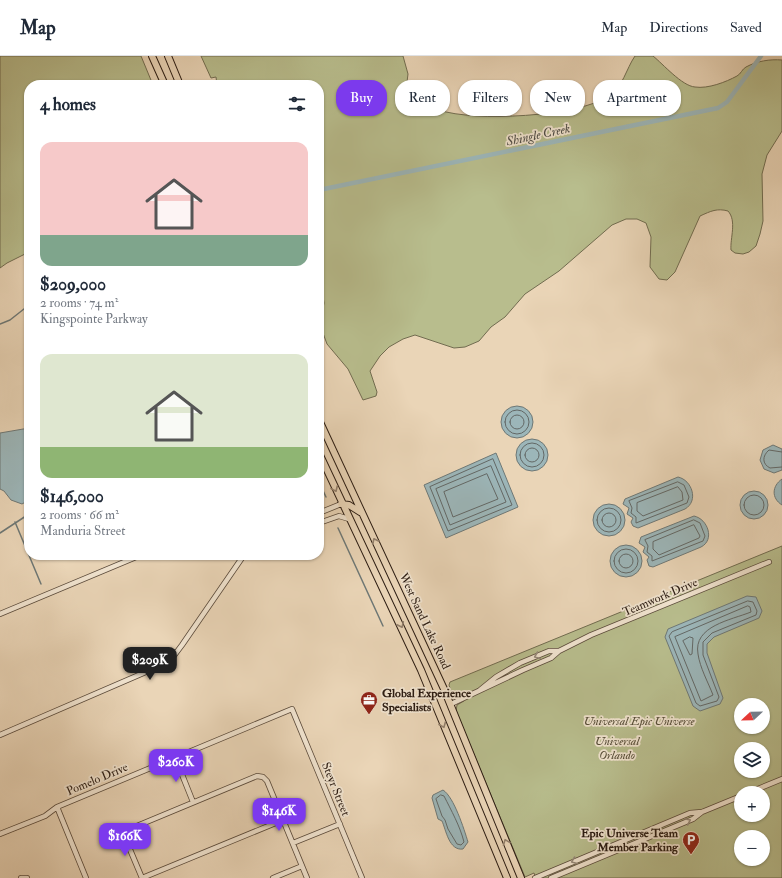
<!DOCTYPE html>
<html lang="en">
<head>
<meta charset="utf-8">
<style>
  :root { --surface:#fff; --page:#f6f6f7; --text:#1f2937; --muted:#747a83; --line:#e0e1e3; --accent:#7c3aed }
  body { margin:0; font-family:"IM FELL Double Pica",serif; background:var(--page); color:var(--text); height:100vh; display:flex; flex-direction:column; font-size:15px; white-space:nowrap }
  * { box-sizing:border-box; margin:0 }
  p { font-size:13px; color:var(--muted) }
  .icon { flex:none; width:22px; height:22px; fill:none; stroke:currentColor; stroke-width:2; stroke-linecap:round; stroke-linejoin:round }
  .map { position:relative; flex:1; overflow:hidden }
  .panel { position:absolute; left:24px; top:24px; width:300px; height:480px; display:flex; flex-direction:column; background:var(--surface); border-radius:16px; box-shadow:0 1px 3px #0004 }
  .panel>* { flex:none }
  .top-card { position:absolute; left:336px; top:24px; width:380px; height:36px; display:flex; gap:8px }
  .needle { width:26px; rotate:248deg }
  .controls { position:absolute; left:734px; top:642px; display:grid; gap:8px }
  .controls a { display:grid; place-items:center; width:36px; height:36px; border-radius:50%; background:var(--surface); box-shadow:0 1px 3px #0004; font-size:20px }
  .price { position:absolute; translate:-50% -34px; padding:0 9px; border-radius:8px; background:var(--accent); color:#fff; font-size:13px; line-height:26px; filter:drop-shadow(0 1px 2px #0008) }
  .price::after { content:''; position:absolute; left:50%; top:24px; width:12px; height:9px; margin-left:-6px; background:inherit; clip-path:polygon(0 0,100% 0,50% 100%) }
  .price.selected { background:#222; color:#fff }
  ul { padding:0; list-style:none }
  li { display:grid; align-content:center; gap:8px; height:212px; padding:0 16px }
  li span { display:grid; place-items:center; height:124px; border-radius:12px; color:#555 }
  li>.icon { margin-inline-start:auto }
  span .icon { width:72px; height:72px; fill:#fffc; stroke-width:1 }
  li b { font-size:17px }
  h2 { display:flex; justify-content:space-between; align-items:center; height:48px; padding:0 16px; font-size:17px }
  .tag { padding:0 14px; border-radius:16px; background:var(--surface); box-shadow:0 1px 3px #0004; font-size:14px; line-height:36px }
  .tag.selected { background:var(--accent); color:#fff }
  header { display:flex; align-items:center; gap:24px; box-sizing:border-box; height:56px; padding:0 20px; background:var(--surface); border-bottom:1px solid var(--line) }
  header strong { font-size:19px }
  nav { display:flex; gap:22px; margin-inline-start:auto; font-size:14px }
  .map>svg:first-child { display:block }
</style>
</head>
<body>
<header>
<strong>Map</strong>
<nav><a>Map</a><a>Directions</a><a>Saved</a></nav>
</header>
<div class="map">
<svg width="782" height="822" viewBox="0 0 782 822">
  <rect width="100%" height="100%" fill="#ead5b7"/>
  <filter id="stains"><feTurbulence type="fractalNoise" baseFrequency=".005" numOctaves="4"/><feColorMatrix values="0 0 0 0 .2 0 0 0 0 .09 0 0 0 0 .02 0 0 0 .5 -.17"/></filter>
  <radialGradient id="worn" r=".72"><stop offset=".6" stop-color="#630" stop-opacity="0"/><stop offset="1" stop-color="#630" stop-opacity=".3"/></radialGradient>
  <path fill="#b8bd8d" stroke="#716c50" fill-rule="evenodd" d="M0 0H141L153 29H29V196L7 207 0 212Z
    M201 0H403L408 18 406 34C415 43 427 50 439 54 474 66 578 61 609 40 623 31 626 13 635 0H653C663 8 682 30 695 31 708 33 726 26 737 20 741 18 742 13 746 11 757 5 770 3 782 4V75L767 99 762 118 763 165 760 178 756 190 749 196 743 198 735 197 731 194C730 182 737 165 728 155 717 152 711 155 700 160L675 216 667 224 659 223 650 211 651 181 646 167 637 163H626L612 169 559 215 525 238 505 261 491 271 479 285 465 291 454 292 415 279 403 283 389 291 380 300 370 315 377 336 376 340 363 344 348 313 327 288 320 269 324 247 319 213V29H217L216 21 211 22Z
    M782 490V822H536L534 817 525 821 456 655 457 649 464 645 461 640 453 642 449 629 450 626ZM741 649H763V671H741ZM741 693H763V715H741ZM741 737H763V759H741ZM741 781H763V803H741Z"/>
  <path fill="#9cb6b9" stroke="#6e7876" d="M501 366a16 16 0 1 1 32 0a16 16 0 1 1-32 0Z
    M29 372V444L22 448 11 444 4 435 0 433V377Z
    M516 399a16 16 0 1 1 32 0a16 16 0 1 1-32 0Z
    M773 389 782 393V414L774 417 764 413 760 404 763 394Z
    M496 397 518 451 446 482 424 429Z
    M678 421C692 424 699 445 685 453L638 472 633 470 631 466 633 462 627 458 629 452 623 448 625 443Z
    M782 423V449C771 442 772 430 782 423Z
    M740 449a14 14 0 1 1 28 0a14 14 0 1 1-28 0Z
    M593 464a16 16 0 1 1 32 0a16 16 0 1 1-32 0Z
    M694 460C708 463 715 484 701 491L653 511 649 510 647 504 649 501 643 496 645 491 639 487 641 481Z
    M610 505a16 16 0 1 1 32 0a16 16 0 1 1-32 0Z
    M747 540 756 541 762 555 759 562 714 581 707 588V597L723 642 720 648 700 655 693 650 665 581 668 573Z
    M443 734C454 741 464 773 468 786L463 793C449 795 446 774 442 765L438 763 432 742 433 739Z"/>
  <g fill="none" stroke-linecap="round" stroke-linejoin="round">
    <path stroke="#636866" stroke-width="1" d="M505 366a12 12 0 1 1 24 0a12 12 0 1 1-24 0Z
      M510 366a7 7 0 1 1 14 0a7 7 0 1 1-14 0Z
      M520 399a12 12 0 1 1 24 0a12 12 0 1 1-24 0Z
      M525 399a7 7 0 1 1 14 0a7 7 0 1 1-14 0Z
      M782 396 769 394C762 400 762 408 770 412L782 411
      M493 403 512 449 448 475 430 431Z
      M491 410 506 446 450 469 436 433Z
      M487 418 498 443 453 461 444 436Z
      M678 426 684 429 689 441 687 447 636 467V461L631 457 632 452 629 445Z
      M678 431 682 436 683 444 643 460 637 455V447Z
      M744 449a10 10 0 1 1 20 0a10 10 0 1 1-20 0Z
      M597 464a12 12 0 1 1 24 0a12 12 0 1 1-24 0Z
      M602 464a7 7 0 1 1 14 0a7 7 0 1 1-14 0Z
      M694 464 700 467 705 480 703 485 652 505V500L647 496 648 490 645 484Z
      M694 469 700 480 699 482 659 499 653 493V486Z
      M614 505a12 12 0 1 1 24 0a12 12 0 1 1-24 0Z
      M619 505a7 7 0 1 1 14 0a7 7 0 1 1-14 0Z
      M748 545 753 546 757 555 756 559 712 577 703 586V599L719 641 717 645 700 650 696 647 669 580 672 576Z
      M748 550 750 551 751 556C731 564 693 570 698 598 700 612 708 626 713 639L701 645 675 581Z
      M690 581 693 582 692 598 690 599 683 585Z
      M441 739 444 740C451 754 460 770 464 786L461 789 457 788 448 773 445 764 442 760 436 743Z"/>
    <path stroke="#6e7876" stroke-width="1.5" d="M0 268 10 264 29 249
      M319 426 326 441
      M15 466 41 528
      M338 472 383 570
      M0 477 29 458"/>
    <path stroke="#9cb6b9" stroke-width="4.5" d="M319 134 718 52 727 46 761 0"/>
    <defs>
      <path id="minor" d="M319 457 341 448
        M319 467 339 460 349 463
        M0 558 141 499
        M480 634 496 621 520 607 549 595H559L591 579 769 506
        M451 648 523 614 551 602 559 595
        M0 679 162 609 173 601 182 589 244 499
        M175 701 193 746
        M748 737 782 723
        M57 751 86 822
        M0 778 45 760 57 751 292 653 362 822
        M293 787 340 768
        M21 822H27
        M142 822 126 784 127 777 132 772 257 720 263 721 267 725 307 822
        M142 822 283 764
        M273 822 302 810
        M535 822 690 757 702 756 741 740
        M551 822 693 763 702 756"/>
      <path id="major" d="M152 0 165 29
        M168 0 180 29
        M319 364 444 633 521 822
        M319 397 421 614 507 822
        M341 448 349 449 360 456"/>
    </defs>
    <use href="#minor" stroke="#5a4a3b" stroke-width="6"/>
    <use href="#major" stroke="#2a1b12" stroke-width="8"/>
    <use href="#minor" stroke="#f1e4d0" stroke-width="4.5"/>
    <use href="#major" stroke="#ead5b7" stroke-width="6"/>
  </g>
  <defs><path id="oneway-chevron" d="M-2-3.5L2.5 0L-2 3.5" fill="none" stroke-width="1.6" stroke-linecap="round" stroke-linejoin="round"/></defs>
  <g stroke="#94816d">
    <use href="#oneway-chevron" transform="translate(335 433) rotate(66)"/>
    <use href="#oneway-chevron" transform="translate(375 485) rotate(-116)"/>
    <use href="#oneway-chevron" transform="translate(401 569) rotate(65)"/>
    <use href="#oneway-chevron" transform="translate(443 669) rotate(68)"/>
    <use href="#oneway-chevron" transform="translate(506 786) rotate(-111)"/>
  </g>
  <g stroke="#978a7a">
    <use href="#oneway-chevron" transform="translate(537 600) rotate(158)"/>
    <use href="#oneway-chevron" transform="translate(688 765) rotate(-24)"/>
    <use href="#oneway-chevron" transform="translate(574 805) rotate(159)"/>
  </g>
  <defs>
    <symbol id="office-pin" viewBox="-11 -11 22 30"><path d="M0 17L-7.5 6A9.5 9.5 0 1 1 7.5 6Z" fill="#8f2418" stroke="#f1e4d0"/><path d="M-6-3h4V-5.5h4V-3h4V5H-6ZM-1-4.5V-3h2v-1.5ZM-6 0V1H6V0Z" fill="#fff"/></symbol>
    <symbol id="parking-pin" viewBox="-11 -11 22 30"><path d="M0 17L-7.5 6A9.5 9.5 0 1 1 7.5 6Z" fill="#8f2418" stroke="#f1e4d0"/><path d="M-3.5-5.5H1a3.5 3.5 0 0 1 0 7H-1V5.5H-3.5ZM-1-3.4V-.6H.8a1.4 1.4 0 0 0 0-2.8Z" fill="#fff"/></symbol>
  </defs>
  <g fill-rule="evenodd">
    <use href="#office-pin" x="359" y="634" width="20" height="27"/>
    <use href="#parking-pin" x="681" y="774" width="20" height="27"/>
  </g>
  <g text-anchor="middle" stroke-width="3.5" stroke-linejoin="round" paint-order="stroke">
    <g font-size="12" fill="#2a1b12" stroke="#f1e4d0">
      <text transform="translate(660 541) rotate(-23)" y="4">Teamwork Drive</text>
      <text transform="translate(425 565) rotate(65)" y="4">West Sand Lake Road</text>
      <text transform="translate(97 723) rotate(-23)" y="4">Pomelo Drive</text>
      <text transform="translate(336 733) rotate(68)" y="4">Steyr Street</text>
    </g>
    <g font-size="12" font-weight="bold" fill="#2a1b12" stroke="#f1e4d0" text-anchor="start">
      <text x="382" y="641">Global Experience<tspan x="382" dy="14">Specialists</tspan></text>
      <text x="678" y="781" text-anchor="end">Epic Universe Team<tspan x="678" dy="14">Member Parking</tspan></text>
    </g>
    <g font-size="12" font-style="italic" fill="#554c37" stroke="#f1e4d0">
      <text x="639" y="669">Universal Epic Universe</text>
      <text x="617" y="689">Universal<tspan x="617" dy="14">Orlando</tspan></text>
    </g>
    <g font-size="13" font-style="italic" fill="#4c4a44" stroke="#f1e4d0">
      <text transform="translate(538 78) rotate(-12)" y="5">Shingle Creek</text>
    </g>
  </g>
  <rect width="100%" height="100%" filter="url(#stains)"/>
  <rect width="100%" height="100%" fill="url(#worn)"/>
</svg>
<div class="controls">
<a><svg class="needle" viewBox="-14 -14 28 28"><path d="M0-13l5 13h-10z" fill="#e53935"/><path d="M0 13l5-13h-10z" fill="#747a83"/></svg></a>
<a><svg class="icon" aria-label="layers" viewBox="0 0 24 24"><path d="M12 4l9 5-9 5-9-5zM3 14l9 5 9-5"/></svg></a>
<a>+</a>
<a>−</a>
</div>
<b class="price selected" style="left:150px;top:625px">$209K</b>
<b class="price" style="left:176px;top:727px">$260K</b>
<b class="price" style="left:279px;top:776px">$146K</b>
<b class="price" style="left:125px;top:801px">$166K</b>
<div class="top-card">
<a class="tag selected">Buy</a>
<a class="tag">Rent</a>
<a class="tag">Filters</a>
<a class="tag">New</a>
<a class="tag">Apartment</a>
</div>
<section class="panel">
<h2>4 homes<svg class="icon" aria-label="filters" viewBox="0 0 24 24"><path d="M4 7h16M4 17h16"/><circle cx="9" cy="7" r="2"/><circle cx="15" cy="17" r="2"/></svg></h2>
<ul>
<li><span style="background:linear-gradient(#f6c9c9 75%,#7fa58c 0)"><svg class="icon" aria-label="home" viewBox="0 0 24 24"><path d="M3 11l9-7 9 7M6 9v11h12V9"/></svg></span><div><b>$209,000</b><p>2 rooms · 74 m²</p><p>Kingspointe Parkway</p></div></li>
<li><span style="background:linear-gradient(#dfe7d0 75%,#8fb573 0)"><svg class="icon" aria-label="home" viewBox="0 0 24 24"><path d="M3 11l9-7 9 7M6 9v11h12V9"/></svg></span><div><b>$146,000</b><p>2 rooms · 66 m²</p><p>Manduria Street</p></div></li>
</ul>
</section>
</div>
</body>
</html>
